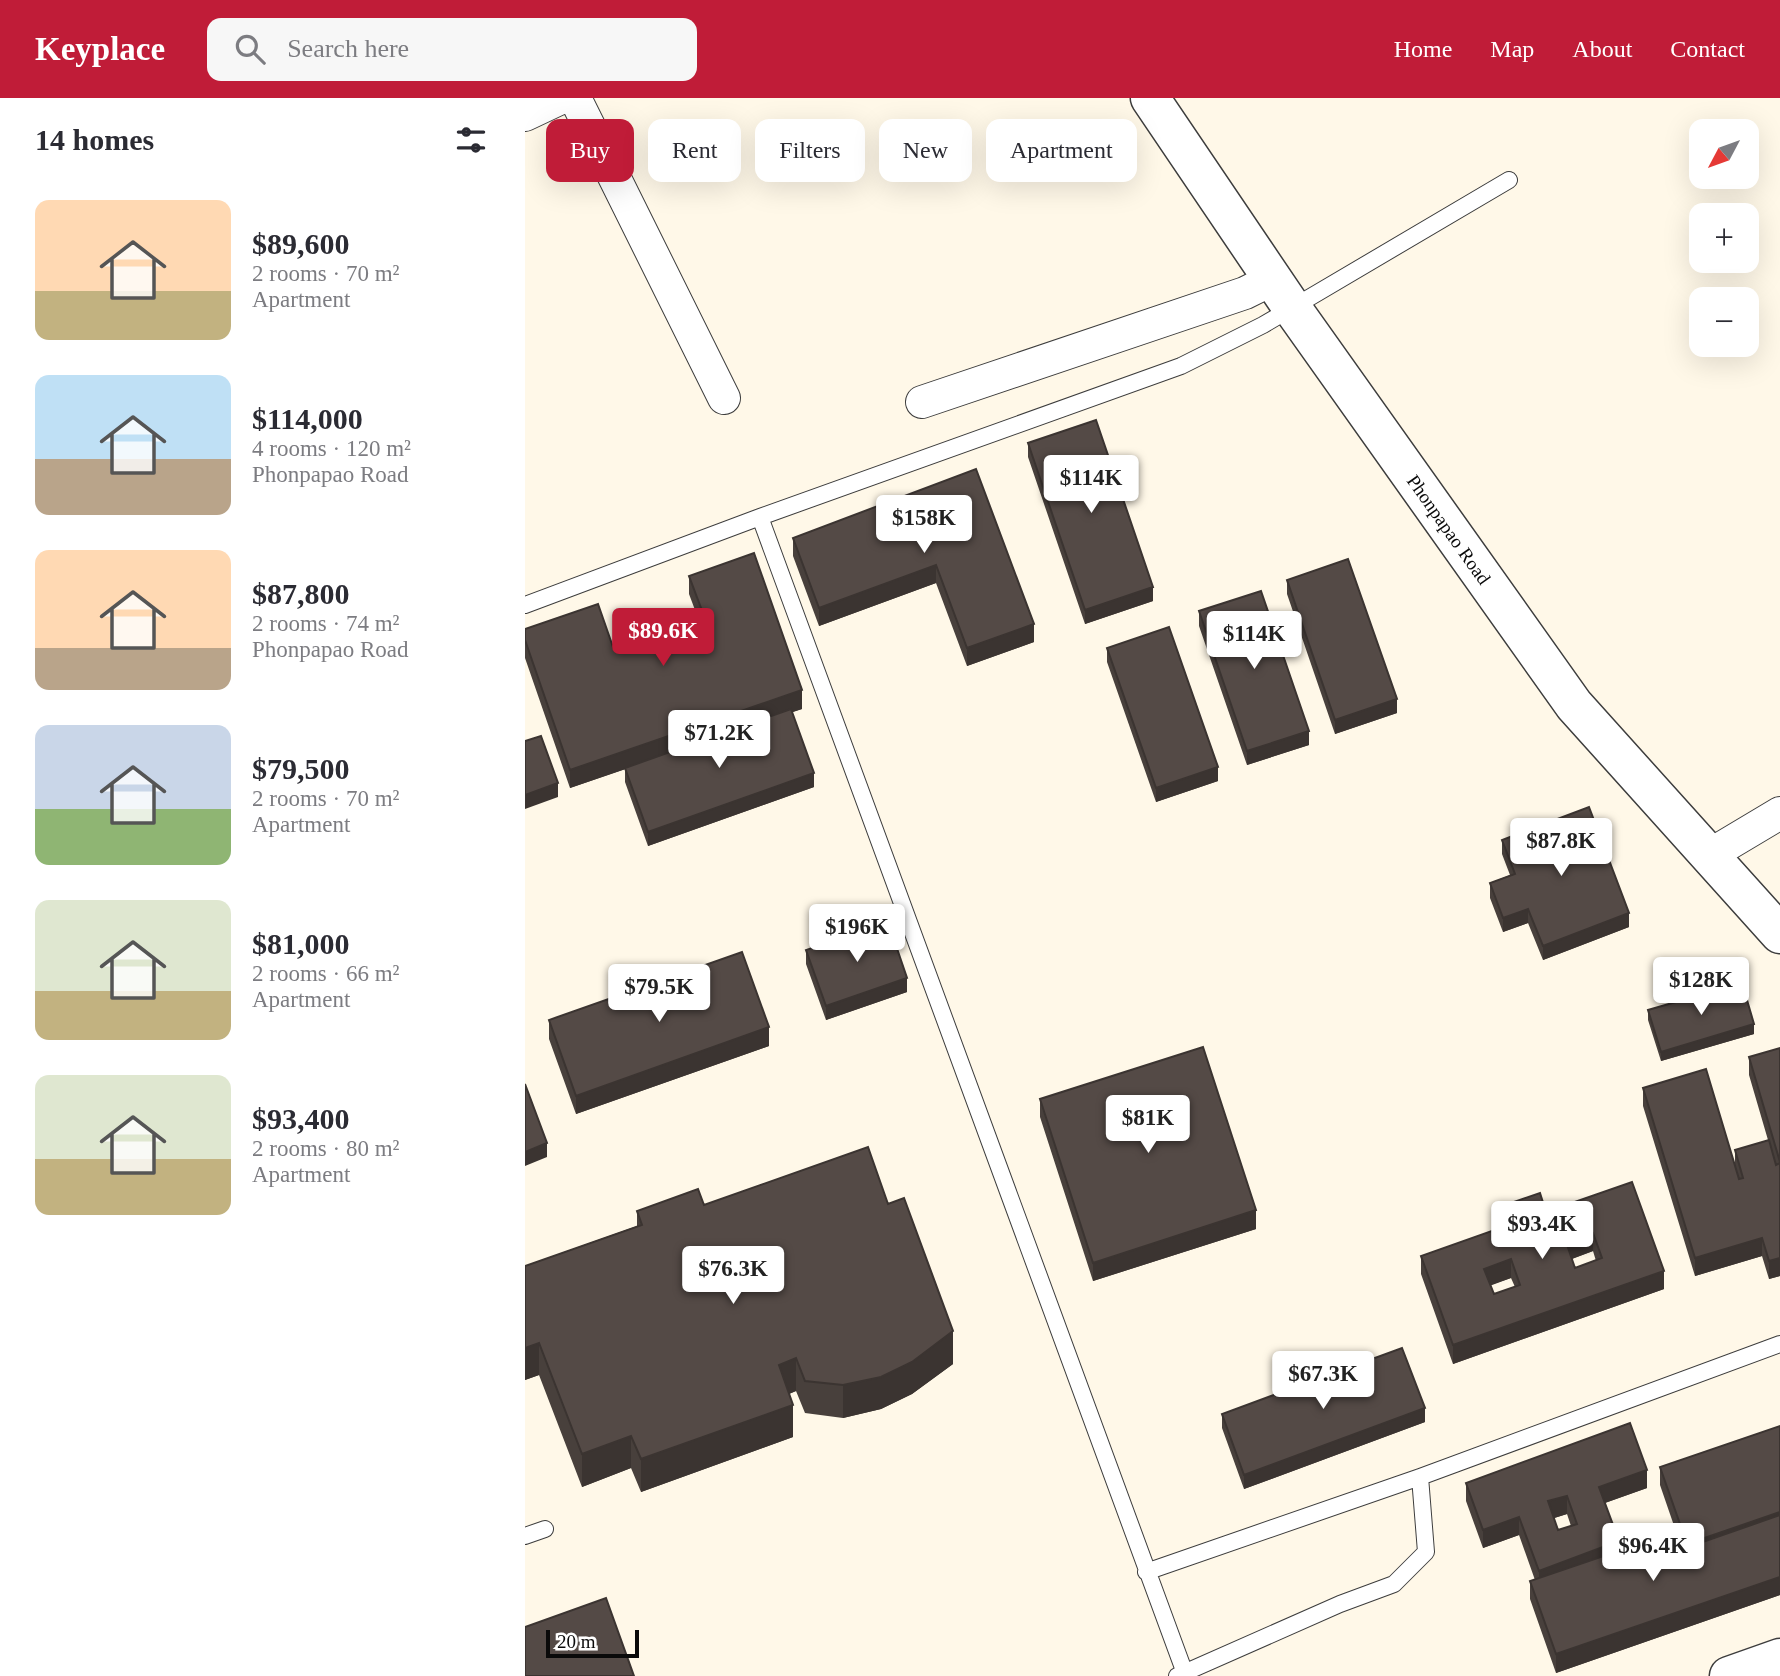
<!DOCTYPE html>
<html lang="en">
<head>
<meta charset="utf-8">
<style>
  :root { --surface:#fff; --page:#f7f7f7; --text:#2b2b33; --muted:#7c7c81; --accent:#c01c38 }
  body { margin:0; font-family:"Times New Roman",serif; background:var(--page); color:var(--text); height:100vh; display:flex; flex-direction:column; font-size:26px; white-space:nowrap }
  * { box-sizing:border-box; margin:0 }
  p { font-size:23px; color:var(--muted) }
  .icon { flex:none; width:38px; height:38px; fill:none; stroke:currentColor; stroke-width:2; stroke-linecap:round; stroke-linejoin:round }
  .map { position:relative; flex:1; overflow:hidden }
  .drawer { display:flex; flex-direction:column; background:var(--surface); width:525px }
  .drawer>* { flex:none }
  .top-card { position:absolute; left:21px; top:21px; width:665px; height:63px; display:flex; gap:14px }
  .needle { width:46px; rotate:229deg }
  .fabs { position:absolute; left:1164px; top:21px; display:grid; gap:14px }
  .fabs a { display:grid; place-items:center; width:70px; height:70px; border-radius:14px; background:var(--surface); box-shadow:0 7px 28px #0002; font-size:35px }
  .scale { position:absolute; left:21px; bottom:18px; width:93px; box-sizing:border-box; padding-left:7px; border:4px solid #0a0a0a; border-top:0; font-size:19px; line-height:24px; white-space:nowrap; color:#0a0a0a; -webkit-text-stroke:5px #fff; paint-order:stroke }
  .price { position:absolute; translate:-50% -60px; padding:0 16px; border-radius:7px; background:#fff; color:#222; font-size:23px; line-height:46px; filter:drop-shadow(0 2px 4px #0008) }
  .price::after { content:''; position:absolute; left:50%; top:42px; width:21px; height:16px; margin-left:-10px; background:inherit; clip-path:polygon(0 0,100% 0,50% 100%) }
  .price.selected { background:var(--accent); color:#fff }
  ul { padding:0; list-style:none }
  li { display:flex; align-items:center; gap:21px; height:175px; padding:0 35px }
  li span { display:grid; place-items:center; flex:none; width:196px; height:140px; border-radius:14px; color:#555 }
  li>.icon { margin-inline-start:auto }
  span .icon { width:84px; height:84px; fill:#fffc; stroke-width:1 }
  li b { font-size:30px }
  h2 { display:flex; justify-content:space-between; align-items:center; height:84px; padding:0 35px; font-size:30px }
  .pill { padding:0 24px; border-radius:14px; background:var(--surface); box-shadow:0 7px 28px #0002; font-size:24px; line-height:63px }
  .pill.selected { background:var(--accent); color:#fff }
  header { display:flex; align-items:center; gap:42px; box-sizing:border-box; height:98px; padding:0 35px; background:var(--accent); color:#fff }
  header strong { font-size:33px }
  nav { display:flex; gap:38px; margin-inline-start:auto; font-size:24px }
  .search { width:490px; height:63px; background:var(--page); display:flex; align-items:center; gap:18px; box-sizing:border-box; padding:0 24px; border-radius:14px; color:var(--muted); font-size:26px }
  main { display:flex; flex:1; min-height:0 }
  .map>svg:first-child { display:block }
</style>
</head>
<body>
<header>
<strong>Keyplace</strong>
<div class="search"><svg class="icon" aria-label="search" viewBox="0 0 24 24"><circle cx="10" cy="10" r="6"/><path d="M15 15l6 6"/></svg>Search here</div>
<nav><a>Home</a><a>Map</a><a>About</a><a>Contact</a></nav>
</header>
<main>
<section class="drawer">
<h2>14 homes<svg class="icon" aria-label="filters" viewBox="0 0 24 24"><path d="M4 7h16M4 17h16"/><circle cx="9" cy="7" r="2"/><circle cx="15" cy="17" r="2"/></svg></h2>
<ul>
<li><span style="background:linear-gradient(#ffd9b3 65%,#c2b280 0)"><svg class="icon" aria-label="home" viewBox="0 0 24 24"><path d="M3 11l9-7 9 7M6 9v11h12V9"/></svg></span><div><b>$89,600</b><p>2 rooms · 70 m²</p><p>Apartment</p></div></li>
<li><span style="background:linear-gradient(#bfe0f5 60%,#b9a48a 0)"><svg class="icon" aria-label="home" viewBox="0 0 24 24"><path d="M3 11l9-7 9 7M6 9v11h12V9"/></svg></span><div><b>$114,000</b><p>4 rooms · 120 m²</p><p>Phonpapao Road</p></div></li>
<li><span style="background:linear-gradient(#ffd9b3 70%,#b9a48a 0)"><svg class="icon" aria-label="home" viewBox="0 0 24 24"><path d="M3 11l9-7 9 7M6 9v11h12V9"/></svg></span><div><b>$87,800</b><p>2 rooms · 74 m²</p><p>Phonpapao Road</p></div></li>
<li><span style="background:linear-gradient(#c9d6e8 60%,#8fb573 0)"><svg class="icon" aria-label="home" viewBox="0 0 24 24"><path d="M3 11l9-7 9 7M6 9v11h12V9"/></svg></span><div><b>$79,500</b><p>2 rooms · 70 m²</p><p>Apartment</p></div></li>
<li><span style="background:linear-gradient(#dfe7d0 65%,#c2b280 0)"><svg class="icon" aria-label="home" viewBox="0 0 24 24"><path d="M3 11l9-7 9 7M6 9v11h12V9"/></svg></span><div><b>$81,000</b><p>2 rooms · 66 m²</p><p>Apartment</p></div></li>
<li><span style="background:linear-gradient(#dfe7d0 60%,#c2b280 0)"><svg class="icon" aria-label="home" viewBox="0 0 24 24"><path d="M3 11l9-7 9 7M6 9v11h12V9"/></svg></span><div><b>$93,400</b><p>2 rooms · 80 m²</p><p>Apartment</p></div></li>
</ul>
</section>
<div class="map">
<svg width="1255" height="1578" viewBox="0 0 1255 1578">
  <rect width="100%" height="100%" fill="#fff8e8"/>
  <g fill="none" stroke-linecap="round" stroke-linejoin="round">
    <defs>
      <path id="service" d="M235 419 661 1578
        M0 507 235 419 656 268 738 227 984 82
        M0 1438 20 1431
        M621 1474 895 1379 1255 1246
        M652 1578 815 1506 869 1486 901 1454 895 1379"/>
      <path id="minor" d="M50 0 199 300
        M0 17 36 0
        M397 304 720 195 748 181
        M1183 758 1255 715"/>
      <g id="tertiary">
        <path id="s1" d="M625 0 767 210 1049 607 1255 836"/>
        <path d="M1204 1578 1255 1560"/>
      </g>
    </defs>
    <use href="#service" stroke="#3d3d3d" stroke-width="18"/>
    <use href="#minor" stroke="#3d3d3d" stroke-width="34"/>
    <use href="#tertiary" stroke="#3d3d3d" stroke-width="41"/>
    <use href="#service" stroke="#fff" stroke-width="16"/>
    <use href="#minor" stroke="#fff" stroke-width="32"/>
    <use href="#tertiary" stroke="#fff" stroke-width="38"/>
  </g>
  <path fill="#48403c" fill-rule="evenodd" d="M503 345 628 503 560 526 503 359Z
    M451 371 509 544 442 568 411 485 294 528 268 458V440Z
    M164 478 277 611 267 614 289 689 123 748 100 684V671L45 690 0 560V531L88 549 173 520 164 496Z
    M762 482 872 615 810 636 762 496Z
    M674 513 784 647 722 667 674 528Z
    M582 550 693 683 631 704 582 564Z
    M977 742 1104 829 1018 862 1003 825 978 834 965 800V785L985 777 977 756Z
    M281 852 382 894 301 922 281 866Z
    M1123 912 1229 936 1136 963 1123 922Z
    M24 922 244 948 51 1016 24 941Z
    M1255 950V1178L1244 1181 1237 1158 1170 1178 1118 1008V990L1210 1069V1052L1243 1042 1224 977V959Z
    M515 1001 731 1131 568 1183 515 1019Z
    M1107 1084 1139 1191 928 1266 896 1176V1158L978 1129 977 1108 1021 1114ZM1068 1153 1071 1163 1050 1170 1047 1161ZM986 1180 990 1189 969 1196 965 1187Z
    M363 1106 428 1266 387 1296 356 1311 318 1320 280 1315 271 1293 264 1296 268 1339 116 1394 106 1370 57 1389 14 1277 0 1282V1168L112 1128V1113L179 1107Z
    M697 1316 900 1324 719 1391 697 1330Z
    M1135 1369 1255 1497 1031 1575 1005 1501V1483L1010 1482 994 1437 958 1450 941 1403V1385L1122 1390 1080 1405 1094 1453H1152L1157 1451 1135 1387ZM1042 1416 1046 1428 1033 1432 1029 1420Z"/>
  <path fill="#3b3431" d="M411 467V485L294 528V510Z
    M628 489V503L560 526V512Z
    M509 526V544L442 568V550Z
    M277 592V611L45 690V672Z
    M872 601V615L810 636V622Z
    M784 633V647L722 667V653Z
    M693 669V683L631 704V690Z
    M289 675V689L123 748V734Z
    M33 685V699L0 711V697Z
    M1003 811V825L978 834V820Z
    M1104 815V829L1018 862V848Z
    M382 880V894L301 922V908Z
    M1229 926V936L1136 963V954Z
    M244 929V948L51 1016V998Z
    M22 1045V1059L0 1068V1054Z
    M731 1112V1131L568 1183V1165Z
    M1068 1135V1153L1041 1163V1144Z
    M1237 1140V1158L1170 1178V1160Z
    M1255 1160V1178L1244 1181V1163Z
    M986 1161V1180L959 1190V1171Z
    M1139 1173V1191L928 1266V1247Z
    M428 1233V1266L387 1296 356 1311 318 1320V1287Z
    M14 1245V1277L0 1282V1250Z
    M271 1260V1293L254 1300V1267Z
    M268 1307V1339L116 1394V1361Z
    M900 1310V1324L719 1391V1377Z
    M106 1338V1370L57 1389V1356Z
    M1122 1372V1390L1074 1407V1389Z
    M1042 1398V1416L1023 1422V1403Z
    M1255 1414V1432L1162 1464V1446Z
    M994 1419V1437L958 1450V1432Z
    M1094 1443V1462L1014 1491V1473Z
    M1255 1479V1497L1031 1575V1556Z"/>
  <path fill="#544a46" stroke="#3b3431" stroke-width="2" fill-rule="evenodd" d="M571 322 628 489 560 512 503 345Z
    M451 371 509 526 442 550 411 467 294 510 268 440Z
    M229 455 277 592 45 672 0 542V531L73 506 88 549 179 518 164 478Z
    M823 461 872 601 810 622 762 482Z
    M736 493 784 633 722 653 674 513Z
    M644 529 693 669 631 690 582 550Z
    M266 611 289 675 123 734 100 670Z
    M16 638 33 685 0 697V643Z
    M1064 709 1104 815 1018 848 1003 811 978 820 965 785 990 776 977 742Z
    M363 824 382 880 301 908 281 852Z
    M217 854 244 929 51 998 24 922Z
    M1217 885 1229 926 1136 954 1123 912Z
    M678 949 731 1112 568 1165 515 1001Z
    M1255 950V1064L1224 959Z
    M1181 971 1214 1081 1218 1080 1210 1052 1244 1042 1251 1067 1255 1065V1160L1244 1163 1237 1140 1170 1160 1118 990Z
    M0 986 22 1045 0 1054Z
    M343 1049 363 1106 379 1100 428 1233 387 1264 356 1279 318 1287 280 1283 271 1260 254 1267 268 1307 116 1361 106 1338 57 1356 14 1245 0 1250V1168L117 1127 112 1113 173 1091 179 1107Z
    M1107 1084 1139 1173 928 1247 896 1158 984 1127 977 1108 1015 1095 1021 1114ZM1068 1135 1077 1160 1050 1170 1041 1144ZM986 1161 995 1187 969 1196 959 1171Z
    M877 1250 900 1310 719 1377 697 1316Z
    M1105 1325 1122 1372 1074 1389 1094 1443 1014 1473 994 1419 958 1432 941 1385ZM1042 1398 1052 1426 1033 1432 1023 1403Z
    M1255 1328V1414L1162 1446 1135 1369Z
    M1255 1417V1479L1031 1556 1005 1483 1146 1435 1152 1453Z
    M81 1500 109 1578H0V1529Z"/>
  <g text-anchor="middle" stroke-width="7" stroke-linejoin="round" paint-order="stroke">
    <g font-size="19" fill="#0a0a0a" stroke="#fff">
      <text dy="7" stroke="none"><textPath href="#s1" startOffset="525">Phonpapao Road</textPath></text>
    </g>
  </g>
</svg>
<div class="fabs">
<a><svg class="needle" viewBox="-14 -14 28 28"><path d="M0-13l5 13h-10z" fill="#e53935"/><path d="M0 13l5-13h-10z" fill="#7c7c81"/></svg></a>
<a>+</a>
<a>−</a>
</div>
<div class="scale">20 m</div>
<b class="price" style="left:566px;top:417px">$114K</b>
<b class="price" style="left:399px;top:457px">$158K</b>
<b class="price selected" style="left:138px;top:570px">$89.6K</b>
<b class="price" style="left:729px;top:573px">$114K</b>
<b class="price" style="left:194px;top:672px">$71.2K</b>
<b class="price" style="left:1036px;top:780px">$87.8K</b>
<b class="price" style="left:332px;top:866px">$196K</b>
<b class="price" style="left:1176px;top:919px">$128K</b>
<b class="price" style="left:134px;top:926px">$79.5K</b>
<b class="price" style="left:623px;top:1057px">$81K</b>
<b class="price" style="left:1017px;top:1163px">$93.4K</b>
<b class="price" style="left:208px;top:1208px">$76.3K</b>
<b class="price" style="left:798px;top:1313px">$67.3K</b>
<b class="price" style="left:1128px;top:1485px">$96.4K</b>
<div class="top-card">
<a class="pill selected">Buy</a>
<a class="pill">Rent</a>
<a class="pill">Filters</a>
<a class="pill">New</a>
<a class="pill">Apartment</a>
</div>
</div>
</main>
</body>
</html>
